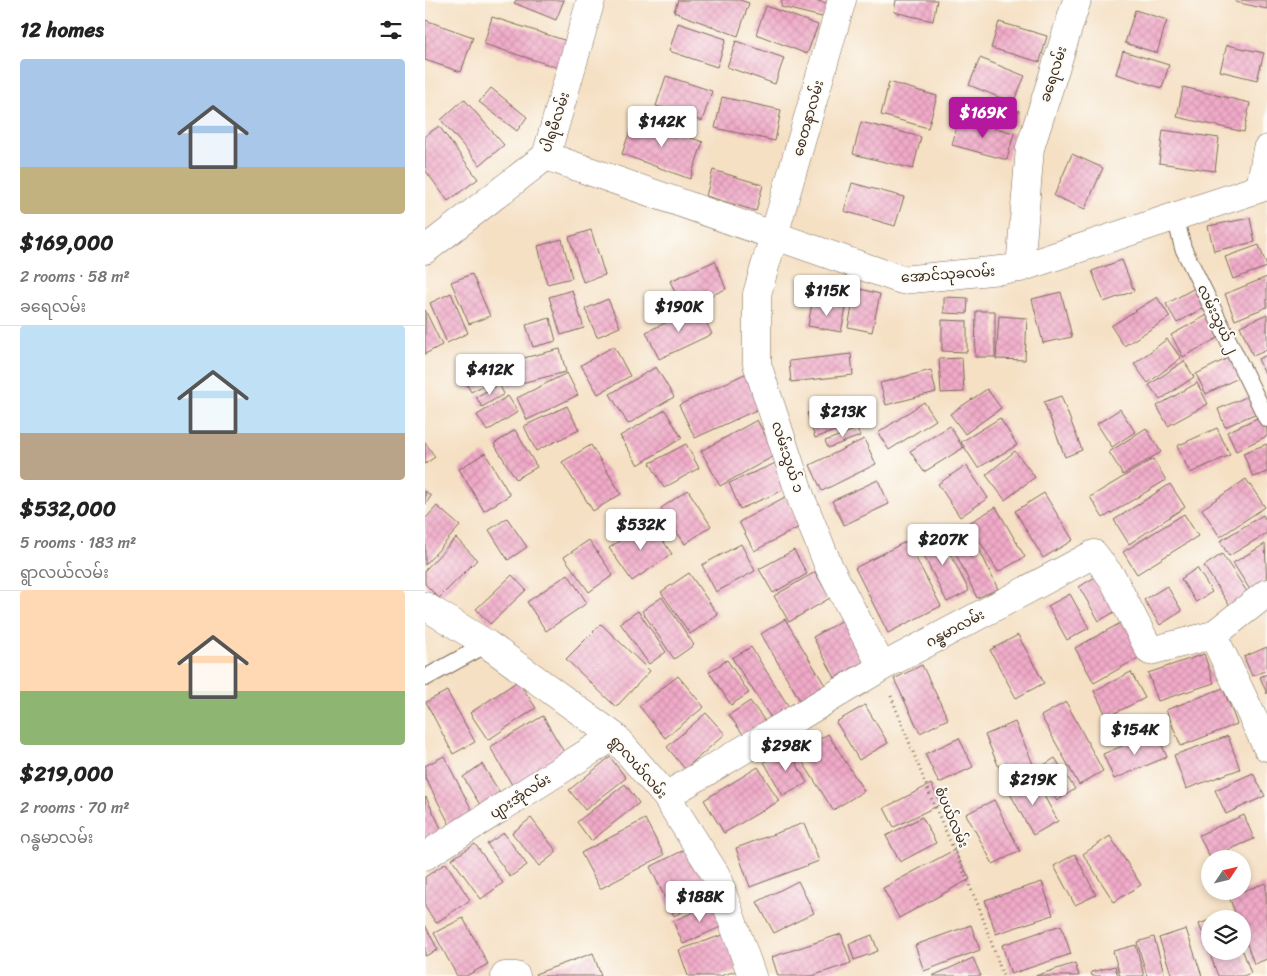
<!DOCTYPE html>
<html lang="en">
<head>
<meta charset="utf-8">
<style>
  :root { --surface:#fff; --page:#f6f6f6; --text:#222; --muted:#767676; --line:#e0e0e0; --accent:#b5179e }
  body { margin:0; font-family:Sriracha,"Noto Sans Myanmar",sans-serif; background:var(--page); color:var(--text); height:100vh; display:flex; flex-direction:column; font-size:19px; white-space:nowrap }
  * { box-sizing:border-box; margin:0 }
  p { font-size:16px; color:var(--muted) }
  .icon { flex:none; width:28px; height:28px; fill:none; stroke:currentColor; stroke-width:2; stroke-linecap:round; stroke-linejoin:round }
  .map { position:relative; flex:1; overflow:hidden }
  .drawer { display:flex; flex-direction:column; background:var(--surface); width:425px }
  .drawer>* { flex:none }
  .needle { width:32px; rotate:55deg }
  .tools { position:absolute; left:776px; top:850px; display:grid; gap:10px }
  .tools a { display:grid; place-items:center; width:50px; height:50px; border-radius:50%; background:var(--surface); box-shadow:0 2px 8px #0003; font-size:25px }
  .price { position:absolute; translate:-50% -42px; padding:0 11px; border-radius:5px; background:#fff; color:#222; font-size:16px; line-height:32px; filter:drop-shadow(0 1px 2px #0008) }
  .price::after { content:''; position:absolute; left:50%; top:30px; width:15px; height:11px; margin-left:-8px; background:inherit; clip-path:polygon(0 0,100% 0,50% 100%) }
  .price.active { background:var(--accent); color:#fff }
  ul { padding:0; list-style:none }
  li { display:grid; align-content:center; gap:10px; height:265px; padding:0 20px }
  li+li { border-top:1px solid var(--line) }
  li span { display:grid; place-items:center; height:155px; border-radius:5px; color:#555 }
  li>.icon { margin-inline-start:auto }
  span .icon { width:90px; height:90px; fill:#fffc; stroke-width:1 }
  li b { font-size:21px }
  h2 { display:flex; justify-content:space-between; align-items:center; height:60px; padding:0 20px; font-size:21px }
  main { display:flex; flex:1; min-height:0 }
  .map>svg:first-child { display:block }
</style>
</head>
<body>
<main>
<section class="drawer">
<h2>12 homes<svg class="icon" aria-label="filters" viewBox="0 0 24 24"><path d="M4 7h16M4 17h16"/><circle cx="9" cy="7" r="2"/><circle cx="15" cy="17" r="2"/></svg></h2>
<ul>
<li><span style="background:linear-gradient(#a9c7e8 70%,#c2b280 0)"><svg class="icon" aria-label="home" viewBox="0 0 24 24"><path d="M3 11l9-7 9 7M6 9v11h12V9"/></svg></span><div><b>$169,000</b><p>2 rooms · 58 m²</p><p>ခရေလမ်း</p></div></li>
<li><span style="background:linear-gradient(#bfe0f5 70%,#b9a48a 0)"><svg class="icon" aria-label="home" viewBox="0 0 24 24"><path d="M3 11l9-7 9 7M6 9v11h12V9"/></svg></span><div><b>$532,000</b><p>5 rooms · 183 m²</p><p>ရွာလယ်လမ်း</p></div></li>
<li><span style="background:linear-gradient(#ffd9b3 65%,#8fb573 0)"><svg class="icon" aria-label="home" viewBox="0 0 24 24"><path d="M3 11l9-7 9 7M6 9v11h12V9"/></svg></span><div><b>$219,000</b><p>2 rooms · 70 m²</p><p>ဂန္ဓမာလမ်း</p></div></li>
</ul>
</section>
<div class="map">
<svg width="842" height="976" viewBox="0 0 842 976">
  <defs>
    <pattern id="building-cross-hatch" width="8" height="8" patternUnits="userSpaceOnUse" patternTransform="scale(1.25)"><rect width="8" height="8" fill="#f0aac8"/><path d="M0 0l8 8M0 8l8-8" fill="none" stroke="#cf92ab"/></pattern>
  </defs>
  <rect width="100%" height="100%" fill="#fdfcf7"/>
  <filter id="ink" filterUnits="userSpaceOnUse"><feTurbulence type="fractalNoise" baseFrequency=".02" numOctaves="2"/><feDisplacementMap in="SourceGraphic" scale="10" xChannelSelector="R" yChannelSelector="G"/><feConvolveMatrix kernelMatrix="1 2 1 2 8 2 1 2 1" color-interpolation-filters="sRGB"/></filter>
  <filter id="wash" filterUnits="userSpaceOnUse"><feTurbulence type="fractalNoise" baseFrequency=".0096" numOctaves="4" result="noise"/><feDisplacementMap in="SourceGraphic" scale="20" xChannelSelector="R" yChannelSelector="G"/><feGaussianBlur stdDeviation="1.12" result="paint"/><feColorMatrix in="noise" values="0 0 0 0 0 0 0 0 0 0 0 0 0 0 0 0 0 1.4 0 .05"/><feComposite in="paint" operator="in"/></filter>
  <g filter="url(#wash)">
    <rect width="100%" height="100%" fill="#f5e0c4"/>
    <g id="blocks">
      <path fill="url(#building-cross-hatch)" d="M91 0H139L131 20 89 3Z
        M253 0H315L324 3 313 36 249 12Z
        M357 0H389L405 4 401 18 356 7Z
        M471 0H512L508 21 469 12Z
        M811 0H842V9L810 2Z
        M341 6 393 25 382 54 331 34Z
        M710 10 742 20 732 53 700 43Z
        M67 17 142 41 134 68 59 44Z
        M0 20 48 37 36 72 0 60Z
        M574 22 622 36 615 62 566 48Z
        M253 23 301 39 292 67 244 51Z
        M311 41 359 58 350 84 302 67Z
        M802 45 839 53 832 80 795 71Z
        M698 51 744 65 737 88 691 74Z
        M555 58 600 76 588 103 544 85Z
        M241 76 287 91 277 121 231 106Z
        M464 82 512 96 503 128 456 115Z
        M758 87 825 103 819 132 752 117Z
        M66 88 102 117 92 131 54 102Z
        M297 97 356 110 350 141 290 128Z
        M553 98 594 111 590 126 548 113Z
        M39 99 79 145 55 165 16 120Z
        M209 118 278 142 265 179 197 154Z
        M534 118 589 133 582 160 527 145Z
        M436 122 496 137 488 169 428 154Z
        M14 126 53 179 23 201 0 170V136Z
        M738 130 794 138 790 171 734 163Z
        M647 154 678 168 660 209 629 196Z
        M288 170 338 185 331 211 281 196Z
        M427 183 479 197 470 226 419 211Z
        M825 218 830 242 789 251 783 226Z
        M166 230 180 275 158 282 144 237Z
        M137 239 147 278 122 284 113 246Z
        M834 245 842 267 808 279 800 257Z
        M697 260 709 291 679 302 667 271Z
        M290 261 301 289 257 308 245 281Z
        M47 274 65 316 44 324 26 282Z
        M842 277V307L810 320 800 294Z
        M777 284 788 302 752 323 741 304Z
        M431 288 455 294 447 332 423 327Z
        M147 290 159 328 136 335 124 297Z
        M636 292 647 337 618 343 607 299Z
        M26 293 43 333 22 343 5 303Z
        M519 297 543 298 542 314 519 313Z
        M732 297 745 317 699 346 686 326Z
        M183 299 195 327 172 337 160 309Z
        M387 303 421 308 416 332 383 326Z
        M274 307 287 334 234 359 221 332Z
        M0 310 17 345 0 354Z
        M551 311H570V357H550Z
        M786 313 798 335 758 357 746 335Z
        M842 314V350L828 356 815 326Z
        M574 316 602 318 600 360 571 359Z
        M125 318 131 341 108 347 101 325Z
        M517 320 542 321V352L517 351Z
        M742 339 756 358 723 383 709 364Z
        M189 346 205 376 173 394 156 365Z
        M135 349 141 372 84 386 78 363Z
        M426 354 428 375 366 382 364 361Z
        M811 354 821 374 781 394 771 374Z
        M842 355V378L833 359Z
        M537 358 539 392 516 393 514 359Z
        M68 360 77 376 46 392 37 376Z
        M759 361 769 377 735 400 724 385Z
        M231 367 249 397 203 424 185 394Z
        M506 370 511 392 461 405 455 383Z
        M324 372 340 406 270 438 254 405Z
        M142 373 153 395 102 420 92 398Z
        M772 383 783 404 743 426 732 406Z
        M74 384 79 394 57 407 51 397Z
        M562 389 576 408 540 434 525 414Z
        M826 395 834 412 800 427 793 409Z
        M83 396 93 412 62 431 52 415Z
        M636 396 657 450 640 457 619 402Z
        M426 398 435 422 390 438 382 413Z
        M499 402 511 420 464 450 453 433Z
        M142 406 154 430 111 451 99 426Z
        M695 409 710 432 687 447 672 424Z
        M240 410 257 438 213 465 195 436Z
        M841 414 842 436 811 451 802 432Z
        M575 418 592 445 553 468 536 442Z
        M332 420 351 455 295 486 276 451Z
        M525 426 538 448 499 472 485 451Z
        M721 428 736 452 698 475 684 452Z
        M792 428 805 455 765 473 752 446Z
        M432 429 435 436 403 448 400 441Z
        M90 430 112 467 91 479 69 444Z
        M439 439 451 464 397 491 385 465Z
        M0 442 10 457 0 464Z
        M261 444 274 468 239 488 225 463Z
        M842 444V472L828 477 818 453Z
        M166 445 196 494 168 511 137 462Z
        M590 451 610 477 580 500 561 475Z
        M60 453 85 495 59 511 34 469Z
        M728 459 741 480 678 518 665 497Z
        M351 463 361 489 315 509 304 483Z
        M541 465 563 498 535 517 513 484Z
        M821 479 840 507 795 537 777 509Z
        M453 480 464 504 419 525 407 501Z
        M745 484 760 507 704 544 689 520Z
        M263 490 286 526 260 544 236 508Z
        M0 491 6 496 0 505Z
        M619 493 648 540 618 558 590 511Z
        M360 497 376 526 329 551 314 522Z
        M12 506 35 526 0 565V519Z
        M571 507 600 557 573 572 544 523Z
        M759 514 773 536 712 574 698 552Z
        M838 515 842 522V533L804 556 795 541Z
        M82 518 102 547 83 560 64 530Z
        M224 521 247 554 207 581 184 548Z
        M542 523 573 589 552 598 521 533Z
        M514 531 544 591 522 602 492 542Z
        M31 538 52 560 14 598 0 584V570Z
        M164 540 188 575 164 592 139 557Z
        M482 541 516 606 463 633 430 568Z
        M316 544 330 571 291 592 277 565Z
        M840 544 842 583 827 593 808 563Z
        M369 550 382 574 348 593 334 569Z
        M797 554 825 596 806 608 779 566Z
        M772 568 787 592 771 602 756 579Z
        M390 572 405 598 364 622 349 596Z
        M264 573 293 615 265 634 236 592Z
        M143 574 162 603 121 631 102 602Z
        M675 574 696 608 674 621 654 587Z
        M87 575 101 590 65 624 51 609Z
        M742 586 757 611 735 625 719 600Z
        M645 594 664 628 642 640 623 606Z
        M237 597 269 645 249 659 217 611Z
        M213 611 241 652 224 664 195 623Z
        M425 616 447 657 410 678 388 637Z
        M360 619 401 687 376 702 336 634Z
        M701 620 720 654 669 683 650 648Z
        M176 624 225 671 191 707 141 659Z
        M593 635 619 683 591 698 565 650Z
        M326 647 364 707 346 718 307 658Z
        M842 647V670L827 676 819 657Z
        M779 654 789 683 733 701 723 673Z
        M302 660 324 693 306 705 284 672Z
        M497 665 523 719 495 733 469 679Z
        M706 672 720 698 682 717 669 691Z
        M842 674V694L835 677Z
        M253 676 279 707 240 738 214 706Z
        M93 681 111 708 63 740 45 713Z
        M798 688 812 724 756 746 741 710Z
        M22 691 50 742 28 754 1 702Z
        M325 701 343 725 322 740 304 715Z
        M641 702 678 771 654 785 616 716Z
        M440 705 463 743 434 760 411 722Z
        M281 713 300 734 260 769 242 747Z
        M118 716 143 759 90 790 65 747Z
        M590 722 609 766 579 779 560 735Z
        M731 732 742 757 689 779 678 754Z
        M403 734 439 791 408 810 372 753Z
        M803 736 815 769 761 789 749 755Z
        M534 738 548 767 514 783 500 754Z
        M363 748 382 783 358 796 339 762Z
        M19 756 50 816 27 829 0 777V766Z
        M185 757 201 778 160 810 144 790Z
        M630 758 650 789 632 801 611 770Z
        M57 764 77 796 57 808 38 777Z
        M333 767 354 801 299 833 279 800Z
        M828 773 840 796 801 814 790 790Z
        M608 776 633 821 608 835 583 790Z
        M200 784 214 803 166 841 152 822Z
        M506 784 516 804 469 827 459 808Z
        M1 797 22 841 0 851V798Z
        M569 800 595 851 568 864 541 814Z
        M819 815 829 839 785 858 774 835Z
        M497 817 511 843 475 862 461 836Z
        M106 818 132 852 114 866 87 833Z
        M220 819 239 855 175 889 156 853Z
        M379 823 394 861 325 887 311 848Z
        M79 833 102 865 85 877 62 844Z
        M685 836 716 885 689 902 658 854Z
        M50 844 78 883 56 899 27 859Z
        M263 848 288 896 249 916 225 867Z
        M529 850 545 879 474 918 458 888Z
        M650 854 671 895 650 905 629 866Z
        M21 863 45 900 11 923 0 907V877Z
        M373 881 389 913 349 933 332 902Z
        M617 882 628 915 571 934 560 900Z
        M841 883 842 959 829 964 818 933V919H812L804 896Z
        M292 902 302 924 258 944 248 921Z
        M804 913 806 919H789Z
        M38 918 63 964 41 976H32L9 933Z
        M785 920V951H818L826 973 818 976H793L774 924Z
        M0 925 13 950 0 956Z
        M546 925 555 950 499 971 490 945Z
        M636 925 646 954 586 974 577 945Z
        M761 929 777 976H747L734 938Z
        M309 931 321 968 295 976H263L254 950Z
        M416 934 426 963 387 976H353L347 957Z
        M447 935 453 951 429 960 424 944Z
        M729 937 740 976H722L712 942Z
        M711 945 719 976H695L688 951Z
        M168 953 176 976H111L110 974Z
        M548 958 556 976H507Z
        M650 963 654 976H610Z
        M690 966 693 976H667L666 972Z"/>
    </g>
  </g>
  <g filter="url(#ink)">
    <use href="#blocks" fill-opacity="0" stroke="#7c6a58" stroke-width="1"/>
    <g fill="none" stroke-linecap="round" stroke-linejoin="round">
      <defs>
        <path id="lane" d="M750 216 758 248 842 419
          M0 678 62 644"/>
        <path id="street" d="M417 0 332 294V364L376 498 404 567 457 667
          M121 156 477 280 595 268 842 186
          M835 188 842 149
          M0 250 121 156 166 0
          M595 268 605 148 652 0
          M0 606 62 644 189 736 241 796 291 875 327 976
          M788 635 842 747
          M241 796 457 667 669 554 688 579 725 651 788 635 842 593
          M0 856 189 736
          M80 976H91"/>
      </defs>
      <use href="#lane" stroke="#7c6a58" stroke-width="18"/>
      <use href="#street" stroke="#7c6a58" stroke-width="29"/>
      <path stroke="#7c6a58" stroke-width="3" stroke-dasharray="1 4" stroke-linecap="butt" d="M466 696 507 800 554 907 578 976"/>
      <use href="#lane" stroke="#fff" stroke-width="16"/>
      <use href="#street" stroke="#fff" stroke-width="28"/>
    </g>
  </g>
  <g text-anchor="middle" stroke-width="4" stroke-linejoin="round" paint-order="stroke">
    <g font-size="14" fill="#3b2a1e" stroke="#fdfcf7">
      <text transform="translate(628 74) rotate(-72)" y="5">ခရေလမ်း</text>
      <text transform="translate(383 118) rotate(-74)" y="5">စေတနာလမ်း</text>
      <text transform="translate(130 122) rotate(-72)" y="5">ပါရမီလမ်း</text>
      <text transform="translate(523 274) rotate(-4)" y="5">အောင်သုခလမ်း</text>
      <text transform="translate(793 319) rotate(64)" y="5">လမ်းသွယ် ၂</text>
      <text transform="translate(363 457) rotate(72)" y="5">လမ်းသွယ် ၁</text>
      <text transform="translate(530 628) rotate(-28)" y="5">ဂန္ဓမာလမ်း</text>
      <text transform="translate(214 767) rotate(49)" y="5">ရွာလယ်လမ်း</text>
      <text transform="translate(95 796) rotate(-33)" y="5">ပျားအုံလမ်း</text>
      <text transform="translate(527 817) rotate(67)" y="5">စံပယ်လမ်း</text>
    </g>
  </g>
</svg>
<div class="tools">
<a><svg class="needle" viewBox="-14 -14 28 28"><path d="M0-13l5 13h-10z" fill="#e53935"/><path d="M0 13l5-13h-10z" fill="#767676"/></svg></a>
<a><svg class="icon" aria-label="layers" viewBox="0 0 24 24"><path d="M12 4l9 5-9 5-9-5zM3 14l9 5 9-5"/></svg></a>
</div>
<b class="price active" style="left:558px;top:139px">$169K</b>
<b class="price" style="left:237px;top:148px">$142K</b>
<b class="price" style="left:402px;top:317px">$115K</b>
<b class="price" style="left:254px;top:333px">$190K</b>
<b class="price" style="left:65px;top:396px">$412K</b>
<b class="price" style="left:418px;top:438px">$213K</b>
<b class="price" style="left:216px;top:551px">$532K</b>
<b class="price" style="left:518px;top:566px">$207K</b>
<b class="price" style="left:710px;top:756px">$154K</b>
<b class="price" style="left:361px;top:772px">$298K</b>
<b class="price" style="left:608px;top:806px">$219K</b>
<b class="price" style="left:275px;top:923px">$188K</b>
</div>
</main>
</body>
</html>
